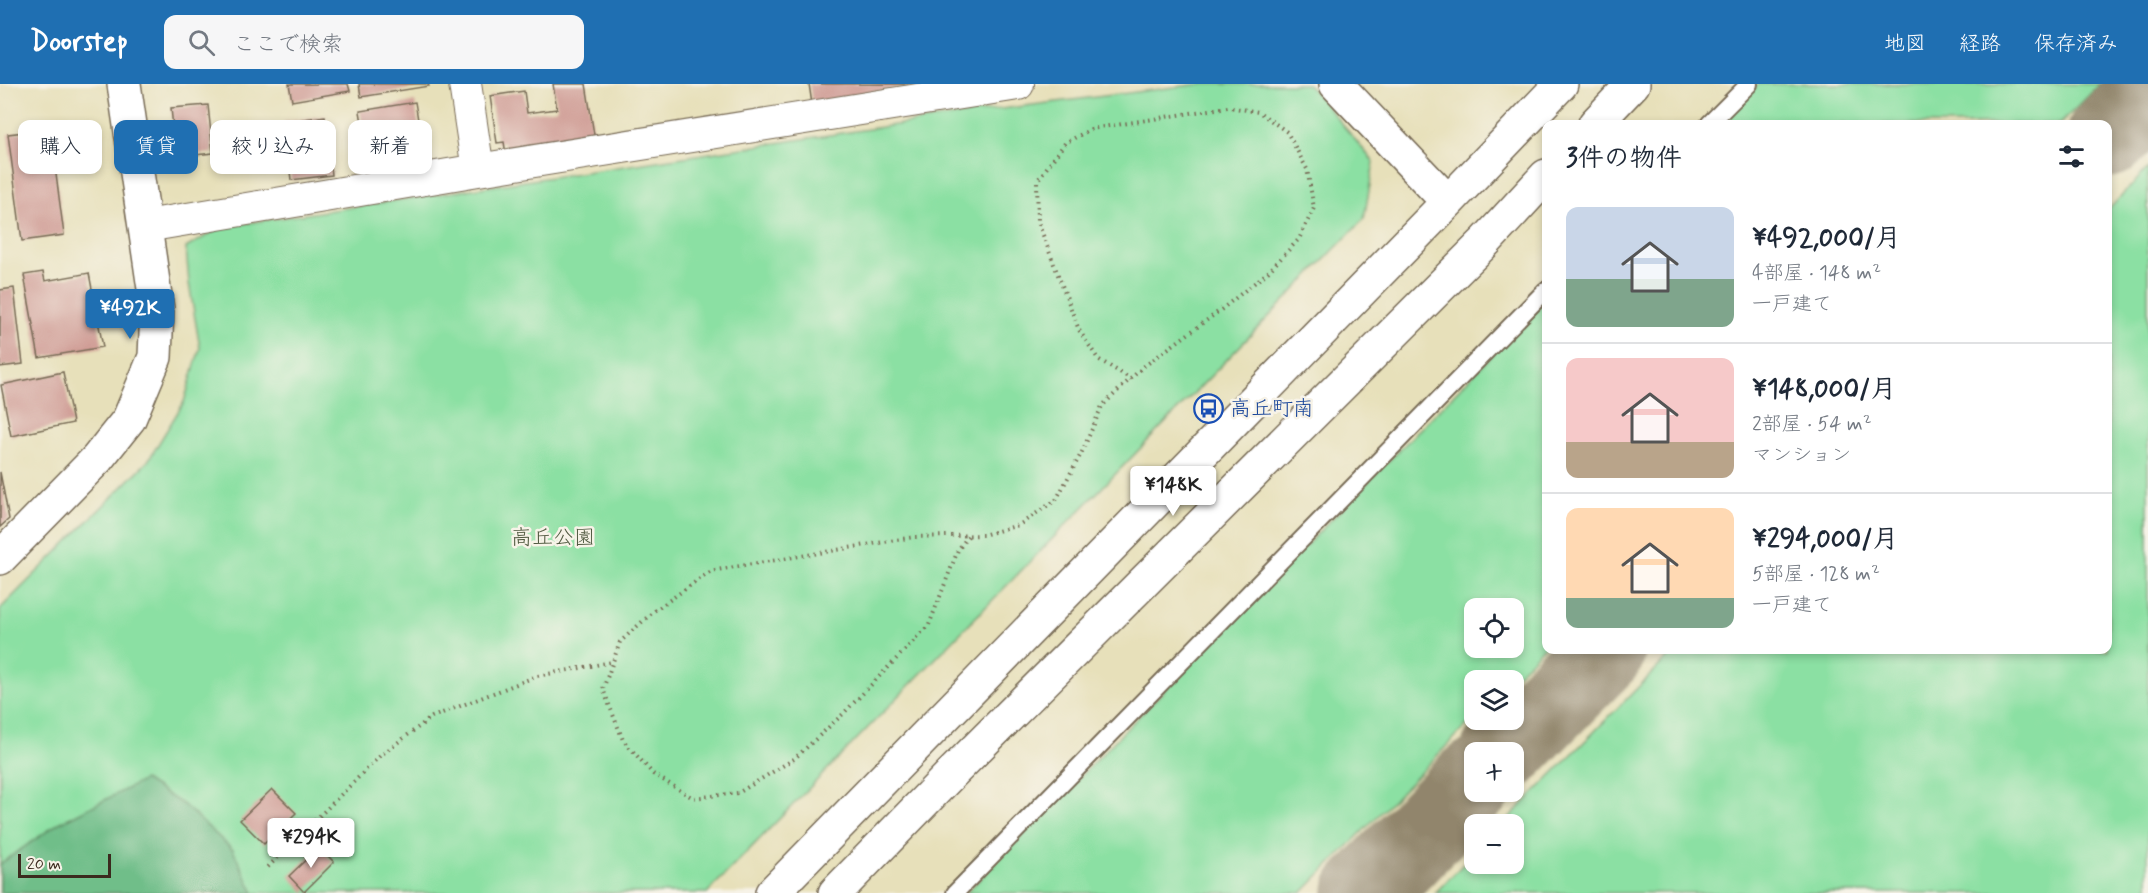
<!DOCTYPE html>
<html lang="ja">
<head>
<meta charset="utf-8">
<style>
  :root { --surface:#fff; --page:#f6f6f7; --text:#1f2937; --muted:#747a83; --line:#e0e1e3; --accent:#1f6fb2 }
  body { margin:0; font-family:Mynerve,"Klee One",sans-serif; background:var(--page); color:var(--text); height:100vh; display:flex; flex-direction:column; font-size:22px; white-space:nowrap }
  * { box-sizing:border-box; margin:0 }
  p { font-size:20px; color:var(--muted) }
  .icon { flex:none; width:33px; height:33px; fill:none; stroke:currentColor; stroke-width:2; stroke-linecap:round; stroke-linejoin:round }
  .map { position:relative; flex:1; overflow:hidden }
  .sheet { position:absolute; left:1542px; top:36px; width:570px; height:534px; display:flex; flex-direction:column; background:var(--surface); border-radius:12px; box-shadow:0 3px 9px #0003 }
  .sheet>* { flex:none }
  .guide { position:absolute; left:18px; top:36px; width:570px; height:54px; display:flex; gap:12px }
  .buttons { position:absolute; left:1464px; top:514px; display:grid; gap:12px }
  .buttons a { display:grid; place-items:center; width:60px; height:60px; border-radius:12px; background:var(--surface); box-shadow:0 3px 9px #0003; font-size:30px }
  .scale { position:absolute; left:18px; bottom:15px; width:93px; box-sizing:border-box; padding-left:6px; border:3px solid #3b2a1e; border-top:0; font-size:16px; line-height:21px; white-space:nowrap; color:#3b2a1e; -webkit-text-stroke:4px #f7f3e8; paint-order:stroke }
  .price { position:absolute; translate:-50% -51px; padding:0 14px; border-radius:6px; background:#fff; color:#222; font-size:20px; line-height:39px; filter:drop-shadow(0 2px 3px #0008) }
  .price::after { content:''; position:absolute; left:50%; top:36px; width:18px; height:14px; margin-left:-9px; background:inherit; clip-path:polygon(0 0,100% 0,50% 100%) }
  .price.current { background:var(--accent); color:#fff }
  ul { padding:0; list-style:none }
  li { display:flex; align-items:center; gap:18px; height:150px; padding:0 24px }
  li+li { border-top:2px solid var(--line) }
  li span { display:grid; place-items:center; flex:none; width:168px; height:120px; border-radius:12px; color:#555 }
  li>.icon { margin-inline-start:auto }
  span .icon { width:72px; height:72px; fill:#fffc; stroke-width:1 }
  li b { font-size:26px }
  h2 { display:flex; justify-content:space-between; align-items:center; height:72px; padding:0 24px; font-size:26px }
  .pill { padding:0 21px; border-radius:12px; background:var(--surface); box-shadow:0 3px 9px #0003; font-size:21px; line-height:54px }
  .pill.current { background:var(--accent); color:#fff }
  header { display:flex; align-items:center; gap:36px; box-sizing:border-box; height:84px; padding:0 30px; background:var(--accent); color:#fff }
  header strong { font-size:28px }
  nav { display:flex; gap:33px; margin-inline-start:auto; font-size:21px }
  .search { width:420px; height:54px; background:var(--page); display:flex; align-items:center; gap:15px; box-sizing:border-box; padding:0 21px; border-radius:12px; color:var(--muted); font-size:22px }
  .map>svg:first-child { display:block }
</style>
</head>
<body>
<header>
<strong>Doorstep</strong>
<div class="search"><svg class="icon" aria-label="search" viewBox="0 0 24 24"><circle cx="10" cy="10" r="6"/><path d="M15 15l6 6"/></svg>ここで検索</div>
<nav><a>地図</a><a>経路</a><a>保存済み</a></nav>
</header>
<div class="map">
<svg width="2148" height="809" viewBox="0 0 2148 809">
  <rect width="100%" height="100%" fill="#f7f3e8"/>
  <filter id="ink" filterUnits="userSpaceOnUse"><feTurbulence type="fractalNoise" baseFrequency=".0167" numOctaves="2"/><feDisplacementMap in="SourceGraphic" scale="12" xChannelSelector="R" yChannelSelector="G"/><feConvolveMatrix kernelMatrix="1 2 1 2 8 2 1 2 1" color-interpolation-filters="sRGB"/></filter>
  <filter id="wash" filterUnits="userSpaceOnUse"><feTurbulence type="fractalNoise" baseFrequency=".008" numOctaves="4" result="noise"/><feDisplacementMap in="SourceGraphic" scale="24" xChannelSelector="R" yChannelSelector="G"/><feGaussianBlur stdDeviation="1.35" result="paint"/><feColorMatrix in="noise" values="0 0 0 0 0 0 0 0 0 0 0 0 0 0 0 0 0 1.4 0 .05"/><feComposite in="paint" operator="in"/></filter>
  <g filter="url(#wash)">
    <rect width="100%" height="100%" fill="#e7e0ba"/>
    <path fill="#8be0a3" stroke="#638560" stroke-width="1.5" fill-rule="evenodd" d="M1200 0H1308L1374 78 1364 135 707 809H0V525L148 377 184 318 200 264 189 199 186 164 221 143 1001 25Z
      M1758 0H2100L2060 40H1718Z
      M2148 84V809H1435L1474 769V780H1514V741H1502L1675 566H2108V126Z
      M1546 216V561L1511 597H1474V634L1302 809H966ZM1474 525H1514V564H1474Z"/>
    <path fill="#70be89" stroke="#567454" stroke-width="1.5" d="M144 696 184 721 233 766 254 809H0V780L59 739Z"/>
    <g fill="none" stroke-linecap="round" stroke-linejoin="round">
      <path stroke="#91856c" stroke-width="84" d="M2108 52 2148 11
        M1502 669 1604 566
        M1365 809 1474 697"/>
    </g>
    <g id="blocks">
      <path fill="#ce9992" d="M289 0H348L350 7 292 17Z
        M359 0H428L429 2 361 13Z
        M553 0H586L595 57 506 70 504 58 497 59 490 12 524 7 527 29 557 25Z
        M809 0H920L812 20Z
        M415 18 424 72 369 81 360 27Z
        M208 21 213 69 176 73 171 24Z
        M325 32 332 91 291 96 284 38Z
        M50 45 64 151 22 157 8 50Z
        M43 188 45 197 89 189 103 263 39 274 24 191Z
        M14 204 23 280 0 283V206Z
        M63 288 73 339 11 352 1 301Z
        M0 388 9 435 0 443Z
        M272 705 296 729 264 760 240 736Z
        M319 763 334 778 304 808 289 792Z"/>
    </g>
  </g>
  <g filter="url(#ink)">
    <use href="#blocks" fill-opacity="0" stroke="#776a55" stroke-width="1.5"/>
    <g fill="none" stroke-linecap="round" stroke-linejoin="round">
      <defs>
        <path id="service" d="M1709 40 1749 0
          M955 809 1546 206"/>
        <path id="minor" d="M465 0 478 86
          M146 142 478 86 1018 0"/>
        <path id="tertiary" d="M1336 0 1448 118
          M1595 40 1633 0
          M0 474 97 375 129 335 155 273 157 225 124 0
          M772 809 1448 118 1561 0
          M835 809 953 688 1486 157 1546 92"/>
      </defs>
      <use href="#service" stroke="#776a55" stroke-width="20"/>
      <use href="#minor" stroke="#776a55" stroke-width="34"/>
      <use href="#tertiary" stroke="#776a55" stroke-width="36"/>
      <path stroke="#776a55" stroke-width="4" stroke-dasharray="1.5 4.5" stroke-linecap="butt" d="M968 452 958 466 929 541 843 630 794 675 738 709 693 714 653 690 623 656 603 605 620 558 654 527 711 487 914 453 983 451 1019 441 1056 416 1082 368 1102 322 1143 283 1222 225 1268 188 1299 155 1314 124 1307 85 1287 48 1259 28 1228 23 1091 45 1065 59 1037 97 1038 138 1079 246 1098 275 1131 295
        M268 783 381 671 432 633 537 592 612 578"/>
      <use href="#service" stroke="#fff" stroke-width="16"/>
      <use href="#minor" stroke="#fff" stroke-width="32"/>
      <use href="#tertiary" stroke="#fff" stroke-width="33"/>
    </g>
  </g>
  <defs>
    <symbol id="bus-ring" viewBox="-11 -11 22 22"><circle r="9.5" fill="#f7f3e8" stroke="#1a4fb4" stroke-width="1.5"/><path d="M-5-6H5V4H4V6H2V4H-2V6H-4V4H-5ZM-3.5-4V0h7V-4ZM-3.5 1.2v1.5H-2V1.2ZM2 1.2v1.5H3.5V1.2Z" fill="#1a4fb4"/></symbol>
  </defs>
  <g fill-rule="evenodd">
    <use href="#bus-ring" x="1192" y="308" width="33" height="33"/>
  </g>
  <g text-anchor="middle" stroke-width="5" stroke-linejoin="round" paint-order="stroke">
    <g font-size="21" fill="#164399" stroke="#f7f3e8" text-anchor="start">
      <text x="1230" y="331">高丘町南</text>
    </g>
    <g font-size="21" fill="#4f583f" stroke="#f7f3e8">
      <text x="553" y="460">高丘公園</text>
    </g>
  </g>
</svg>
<div class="buttons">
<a><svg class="icon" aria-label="locate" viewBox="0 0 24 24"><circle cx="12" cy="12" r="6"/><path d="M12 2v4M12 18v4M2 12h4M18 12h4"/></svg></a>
<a><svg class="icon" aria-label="layers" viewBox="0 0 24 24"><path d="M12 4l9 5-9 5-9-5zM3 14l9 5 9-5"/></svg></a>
<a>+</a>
<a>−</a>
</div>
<div class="scale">20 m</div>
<b class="price current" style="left:130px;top:256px">¥492K</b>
<b class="price" style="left:1173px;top:433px">¥148K</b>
<b class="price" style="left:311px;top:785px">¥294K</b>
<div class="guide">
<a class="pill">購入</a>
<a class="pill current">賃貸</a>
<a class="pill">絞り込み</a>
<a class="pill">新着</a>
</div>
<section class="sheet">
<h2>3件の物件<svg class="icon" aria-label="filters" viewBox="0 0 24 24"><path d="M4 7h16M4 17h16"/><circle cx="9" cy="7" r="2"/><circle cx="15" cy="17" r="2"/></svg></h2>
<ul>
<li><span style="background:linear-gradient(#c9d6e8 60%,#7fa58c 0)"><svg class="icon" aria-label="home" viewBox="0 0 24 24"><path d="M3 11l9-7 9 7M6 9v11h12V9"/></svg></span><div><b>¥492,000/月</b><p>4部屋 · 148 m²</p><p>一戸建て</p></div></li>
<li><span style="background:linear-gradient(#f6c9c9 70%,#b9a48a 0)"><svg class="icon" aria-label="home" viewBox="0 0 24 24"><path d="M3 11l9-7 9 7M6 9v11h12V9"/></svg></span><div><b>¥148,000/月</b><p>2部屋 · 54 m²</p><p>マンション</p></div></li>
<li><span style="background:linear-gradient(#ffd9b3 75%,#7fa58c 0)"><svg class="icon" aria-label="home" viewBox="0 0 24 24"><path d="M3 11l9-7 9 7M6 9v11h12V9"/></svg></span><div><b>¥294,000/月</b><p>5部屋 · 128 m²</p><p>一戸建て</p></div></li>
</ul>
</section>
</div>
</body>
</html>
